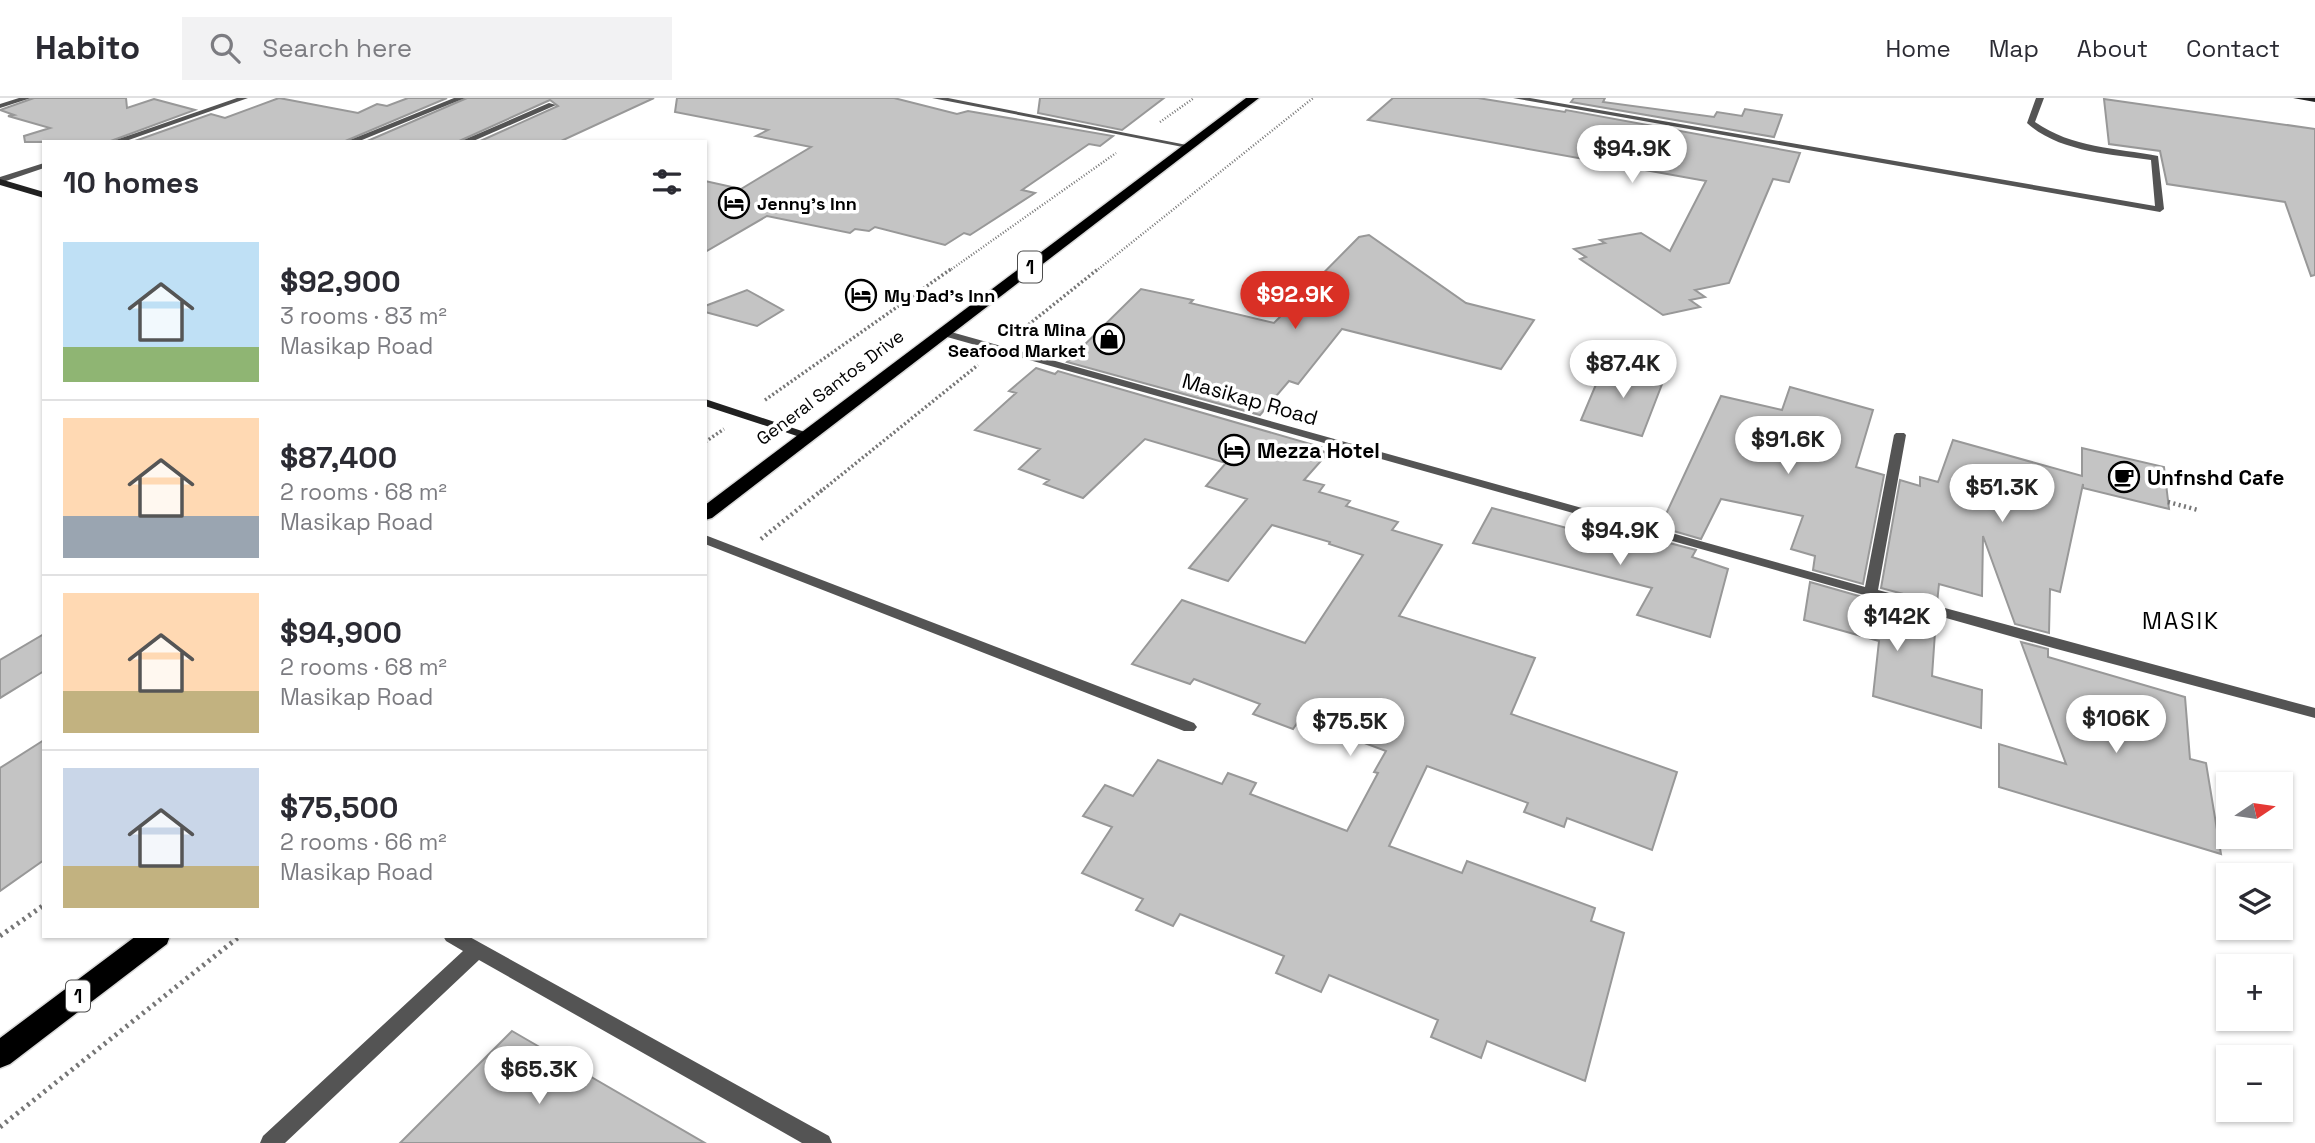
<!DOCTYPE html>
<meta charset="utf-8">
<style>
:root{--surface:#fff;--page:#f2f2f3;--text:#2b2b33;--muted:#7c7c81;--line:#e1e1e2;--accent:#d93025}
body{margin:0;font-family:"Space Grotesk",sans-serif;background:var(--page);color:var(--text);height:100vh;display:flex;flex-direction:column;font-size:26px;white-space:nowrap}
*{box-sizing:border-box;margin:0}
p{font-size:23px;color:var(--muted)}
.icon{flex:none;width:38px;height:38px;fill:none;stroke:currentColor;stroke-width:2;stroke-linecap:round;stroke-linejoin:round}
.map{position:relative;flex:1;overflow:hidden}
.panel{position:absolute;left:42px;top:42px;width:665px;height:798px;display:flex;flex-direction:column;background:var(--surface);border-radius:0px;box-shadow:0 2px 5px #0004}
.panel>*{flex:none}
.needle{width:46px;rotate:77deg}
.fabs{position:absolute;left:2216px;top:674px;display:grid;gap:14px}
.fabs a{display:grid;place-items:center;width:77px;height:77px;border-radius:0px;background:var(--surface);box-shadow:0 2px 5px #0004;font-size:35px}
.price{position:absolute;translate:-50% -60px;padding:0 16px;border-radius:24px;background:#fff;color:#222;font-size:23px;line-height:46px;filter:drop-shadow(0 2px 4px #0008)}
.price::after{content:'';position:absolute;left:50%;top:42px;width:21px;height:16px;margin-left:-10px;background:inherit;clip-path:polygon(0 0,100% 0,50% 100%)}
.price.current{background:var(--accent);color:#fff}
ul{padding:0;list-style:none}
li{display:flex;align-items:center;gap:21px;height:175px;padding:0 21px}
li+li{border-top:2px solid var(--line)}
li span{display:grid;place-items:center;flex:none;width:196px;height:140px;border-radius:0px;color:#555}
li>.icon{margin-inline-start:auto}
span .icon{width:84px;height:84px;fill:#fffc;stroke-width:1}
li b{font-size:30px}
h2{display:flex;justify-content:space-between;align-items:center;height:84px;padding:0 21px;font-size:30px}
header{display:flex;align-items:center;gap:42px;box-sizing:border-box;height:98px;padding:0 35px;background:var(--surface);border-bottom:2px solid var(--line)}
header strong{font-size:33px}
nav{display:flex;gap:38px;margin-inline-start:auto;font-size:24px}
.search{width:490px;height:63px;background:var(--page);display:flex;align-items:center;gap:18px;box-sizing:border-box;padding:0 24px;border-radius:0px;color:var(--muted);font-size:26px}
.map>svg:first-child{display:block}
.building{fill:#c4c4c4;stroke:#989898;stroke-width:2}
.lines{fill:none;stroke-linecap:round;stroke-linejoin:round}
.highway-casing{stroke:#dbdbdb;stroke-width:3}
.path-far3{stroke:#767676;stroke-width:2.5;stroke-dasharray:1 2;stroke-linecap:butt}
.path-far2{stroke:#767676;stroke-width:3.5;stroke-dasharray:2 2.5;stroke-linecap:butt}
.path-far1{stroke:#767676;stroke-width:4.5;stroke-dasharray:2 3.5;stroke-linecap:butt}
.path{stroke:#767676;stroke-width:5;stroke-dasharray:2.5 4.5;stroke-linecap:butt}
.lane{fill:#545454;fill-rule:evenodd}
.street{fill:#545454;fill-rule:evenodd}
.secondary{fill:#212121;fill-rule:evenodd}
.highway{fill:#000;fill-rule:evenodd}
.labels{text-anchor:middle;dominant-baseline:central;stroke-width:7;stroke-linejoin:round;paint-order:stroke}
.far-poi-label{font-size:18px;font-weight:bold;fill:#000;stroke:#fff;text-anchor:start}
.far-street-label{font-size:18px;fill:#000;stroke:#fff}
.shield{fill:#fff;stroke:#4c4c4c;stroke-width:2}
.shield-label{font-size:19px;font-weight:bold;fill:#000}
.street-label{font-size:21px;fill:#000;stroke:#fff}
.poi-label{font-size:21px;font-weight:bold;fill:#000;stroke:#fff;text-anchor:start}
.neighbourhood-label{font-size:23px;letter-spacing:2px;fill:#000;stroke:#fff}
</style>
<header>
<strong>Habito</strong>
<div class="search"><svg class="icon" aria-label="search" viewBox="0 0 24 24"><circle cx="10" cy="10" r="6"/><path d="M15 15l6 6"/></svg>Search here</div>
<nav><a>Home</a><a>Map</a><a>About</a><a>Contact</a></nav>
</header>
<div class="map">
<svg width="2315" height="1045" viewBox="0 0 2315 1045">
<rect width="100%" height="100%" fill="#fff"/>
<g class="building">
<path d="M34,0h92l1,10 27,-9 41,11 -87,32h-83l-1,-6 26,-8 -42,-12 6,-1 -14,-5z"/>
<path d="M279,0l79,15 19,-9 10,2 21,-8h39l-104,44h-211l79,-28 14,4z"/>
<path d="M467,0h187l-95,44h-81l80,-36 -8,-6 -93,42h-92z"/>
<path d="M677,0h217l63,16 11,-3 145,25 -13,10 -11,-2 -67,46 13,3 -65,42 -6,-2 -19,12 -70,-18 -6,4 -14,-2 -5,4 -83,-17 -62,36v-71l36,8 70,-42 -55,-11 12,-6 -93,-18z"/>
<path d="M1040,0h124l-42,32 -84,-17z"/>
<path d="M1393,0h85l87,14 1,-2 234,43 -11,29 -16,-3 -44,104 -34,7 10,7 -15,3 10,7 -37,8 -83,-56 6,-2 -12,-8 31,-6 -5,-3 41,-7 29,18 36,-70 -338,-61z"/>
<path d="M1574,0h31l-2,4 111,15 3,-5 25,4 3,-7 37,6 -8,22 -203,-35z"/>
<path d="M2104,1l211,30v146l-4,1 -26,-74 -118,-18 -7,-33 -51,-7z"/>
<path d="M1369,137l97,68 68,17 -33,49 -159,-40 -44,55 -9,-3 -29,34 -193,-53 74,-73 52,11 -3,3 84,20 85,-86z"/>
<path d="M747,192l36,20 -26,16 -52,-14v-6z"/>
<path d="M1605,265l59,16 -22,57 -61,-16z"/>
<path d="M1036,270l19,6 3,-3 263,76 -2,3 9,3 -24,27 20,5 -5,7 31,9 -4,5 52,16 -6,8 50,15 -43,71 136,42 -24,56 166,58 -25,78 -85,-32 -3,9 -40,-15 4,-9 -101,-37 -38,80 73,27 5,-12 128,47 -4,13 33,12 -39,148 -98,-40 -6,17 -50,-21 7,-17 -109,-45 -8,17 -45,-19 8,-17 -104,-42 -7,12 -37,-16 7,-11 -61,-26 30,-46 -29,-11 22,-31 28,11 25,-36 64,24 6,-11 28,10 -6,11 97,37 31,-58 -4,-1 12,-21 -86,-32 -7,10 -40,-15 7,-10 -66,-25 -4,5 -58,-20 50,-64 123,43 58,-88 -34,-11 1,-2 -58,-17 -44,56 -39,-13 58,-69 -41,-13 20,-23 -81,-24 -62,59 -39,-14 5,-4 -30,-11 21,-20 -65,-19 41,-37 -7,-2z"/>
<path d="M1790,289l83,23 -17,57 28,8 -21,109 -50,-14 2,-14 -24,-7 12,-33 -82,-17 -20,40 -41,-12 61,-131 61,14z"/>
<path d="M1953,342l129,36v-28l82,19 5,42 -86,-21v-4l-23,108 -10,-3 -1,44 -34,-9 -32,-88 -1,60 -43,-12 -2,19 -56,-15 19,-108 20,6v-9l18,5z"/>
<path d="M1492,410l157,42 5,-11 42,11 -4,7 36,12 -18,68 -73,-22 15,-27 -179,-45z"/>
<path d="M1810,484l126,36 -4,58 50,14 -1,38 -108,-32 6,-55 -75,-21z"/>
<path d="M44,536v37l-44,27v-38z"/>
<path d="M2021,544l27,7v8l137,40 5,62 16,4 15,91 -222,-67v-43l67,20z"/>
<path d="M44,642v120l-44,31v-123z"/>
<path d="M512,933l193,112h-305z"/>
</g>
<g class="lines">
<g class="highway-casing">
<g id="highway">
<path d="M1246,0h13l-547,420 -7,2v-15z"/>
<path d="M136,838h34l-3,8 -157,120 -10,4v-30z"/>
</g>
</g>
<g class="path-far3">
<path d="M1160,24l34,-24"/>
<path d="M949,173l167,-118"/>
<path d="M1096,173l217,-173"/>
</g>
<g class="path-far2">
<path d="M1018,235l80,-64"/>
<path d="M765,302l186,-131"/>
<path d="M705,344l19,-13"/>
<path d="M820,394l158,-127"/>
</g>
<g class="path-far1">
<path d="M2168,404l30,8"/>
<path d="M761,441l61,-49"/>
</g>
<g class="path">
<path d="M0,838l44,-31"/>
<path d="M0,1029l240,-191"/>
</g>
<g class="lane">
<path d="M1513,0h17l625,108 -4,-46c-40,-6 -92,-8 -124,-37l9,-25h8l-9,24c37,26 81,26 123,34l6,53 -4,3z"/>
<path d="M705,437l489,188 3,4 -3,4h-10l-479,-187z"/>
<path d="M443,838h25l361,200 3,7h-30l-323,-183 -194,183h-25l3,-7 200,-185 -17,-10z"/>
</g>
<g class="street">
<path d="M19,0h12l-31,10v-4z"/>
<path d="M237,0h11l-125,44h-13z"/>
<path d="M454,0h11l-108,44h-12z"/>
<path d="M932,0h16l244,48 -4,2z"/>
<path d="M549,5l7,2 -85,37h-12z"/>
<path d="M44,65v5l-44,15v-6z"/>
<path d="M944,232l921,257 29,-152 2,-2h8l2,2 -28,155 437,118v10l-262,-70 -1113,-313 -1,-2z"/>
</g>
<g class="secondary">
<path d="M2293,0h22v4z"/>
<path d="M0,81l44,13v6l-44,-13z"/>
<path d="M705,301l106,35 2,2 -6,4 -4,-2 -98,-32z"/>
</g>
<use href="#highway" class="highway"/>
</g>
<defs>
<g id="hotel-ring" transform="scale(1.575)"><circle r="9.5" fill="#fff" stroke="#000" stroke-width="1.5"/><path d="M-6-4.5h1.5V1H6V5H4.5V3h-9V5H-6ZM-4 0a1.8 1.8 0 1 1 3.6 0ZM.5 0V-2.5h3Q6-2.5 6 0Z" fill="#000"/></g>
<g id="shop-ring" transform="scale(1.575)"><circle r="9.5" fill="#fff" stroke="#000" stroke-width="1.5"/><path d="M-5-2.5h2.3a2.7 3.5 0 0 1 5.4 0H5L5.5 6h-11ZM-1.5-2.5h3a1.5 2.3 0 0 0-3 0Z" fill="#000"/></g>
<g id="cafe-ring" transform="scale(1.575)"><circle r="9.5" fill="#fff" stroke="#000" stroke-width="1.5"/><path d="M-5.5-4.5H6V0H3Q3 3.5 0 3.5H-2.5Q-5.5 3.5-5.5 0ZM3-3.2v2h1.7v-2ZM-6 4.5H4V6H-6Z" fill="#000"/></g>
</defs>
<g fill-rule="evenodd">
<use href="#hotel-ring" x="734" y="105"/>
<use href="#hotel-ring" x="861" y="197"/>
<use href="#shop-ring" x="1109" y="241"/>
<use href="#hotel-ring" x="1234" y="352"/>
<use href="#cafe-ring" x="2124" y="379"/>
</g>
<g class="labels">
<g class="far-poi-label">
<text x="757" y="105">Jenny's Inn</text>
<text x="884" y="197">My Dad's Inn</text>
<text x="1086" y="231" text-anchor="end">Citra Mina<tspan x="1086" dy="21">Seafood Market</tspan></text>
</g>
<g class="far-street-label">
<text transform="translate(830 289) rotate(-37)">General Santos Drive</text>
</g>
<g class="shield">
<rect x="1018" y="153.5" width="24" height="31" rx="5"/>
<rect x="66" y="882.5" width="24" height="31" rx="5"/>
</g>
<g class="shield-label">
<text x="1030" y="169">1</text>
<text x="78" y="898">1</text>
</g>
<g class="street-label">
<text transform="translate(1250 301) rotate(16)">Masikap Road</text>
</g>
<g class="poi-label">
<text x="1257" y="352">Mezza Hotel</text>
<text x="2147" y="379">Unfnshd Cafe</text>
</g>
<g class="neighbourhood-label">
<text x="2181" y="523">MASIK</text>
</g>
</g>
</svg>
<div class="fabs">
<a><svg class="needle" viewBox="-14 -14 28 28"><path d="M0-13l5 13h-10z" fill="#e53935"/><path d="M0 13l5-13h-10z" fill="#7c7c81"/></svg></a>
<a><svg class="icon" aria-label="layers" viewBox="0 0 24 24"><path d="M12 4l9 5-9 5-9-5zM3 14l9 5 9-5"/></svg></a>
<a>+</a>
<a>−</a>
</div>
<b class="price" style="left:1632px;top:87px">$94.9K</b>
<b class="price current" style="left:1295px;top:233px">$92.9K</b>
<b class="price" style="left:1623px;top:302px">$87.4K</b>
<b class="price" style="left:1788px;top:378px">$91.6K</b>
<b class="price" style="left:2002px;top:426px">$51.3K</b>
<b class="price" style="left:1620px;top:469px">$94.9K</b>
<b class="price" style="left:1897px;top:555px">$142K</b>
<b class="price" style="left:2116px;top:657px">$106K</b>
<b class="price" style="left:1350px;top:660px">$75.5K</b>
<b class="price" style="left:539px;top:1008px">$65.3K</b>
<section class="panel">
<h2>10 homes<svg class="icon" aria-label="filters" viewBox="0 0 24 24"><path d="M4 7h16M4 17h16"/><circle cx="9" cy="7" r="2"/><circle cx="15" cy="17" r="2"/></svg></h2>
<ul>
<li><span style="background:linear-gradient(#bfe0f5 75%,#8fb573 0)"><svg class="icon" aria-label="home" viewBox="0 0 24 24"><path d="M3 11l9-7 9 7M6 9v11h12V9"/></svg></span><div><b>$92,900</b><p>3 rooms · 83 m²</p><p>Masikap Road</p></div></li>
<li><span style="background:linear-gradient(#ffd9b3 70%,#9aa5b1 0)"><svg class="icon" aria-label="home" viewBox="0 0 24 24"><path d="M3 11l9-7 9 7M6 9v11h12V9"/></svg></span><div><b>$87,400</b><p>2 rooms · 68 m²</p><p>Masikap Road</p></div></li>
<li><span style="background:linear-gradient(#ffd9b3 70%,#c2b280 0)"><svg class="icon" aria-label="home" viewBox="0 0 24 24"><path d="M3 11l9-7 9 7M6 9v11h12V9"/></svg></span><div><b>$94,900</b><p>2 rooms · 68 m²</p><p>Masikap Road</p></div></li>
<li><span style="background:linear-gradient(#c9d6e8 70%,#c2b280 0)"><svg class="icon" aria-label="home" viewBox="0 0 24 24"><path d="M3 11l9-7 9 7M6 9v11h12V9"/></svg></span><div><b>$75,500</b><p>2 rooms · 66 m²</p><p>Masikap Road</p></div></li>
</ul>
</section>
</div>
